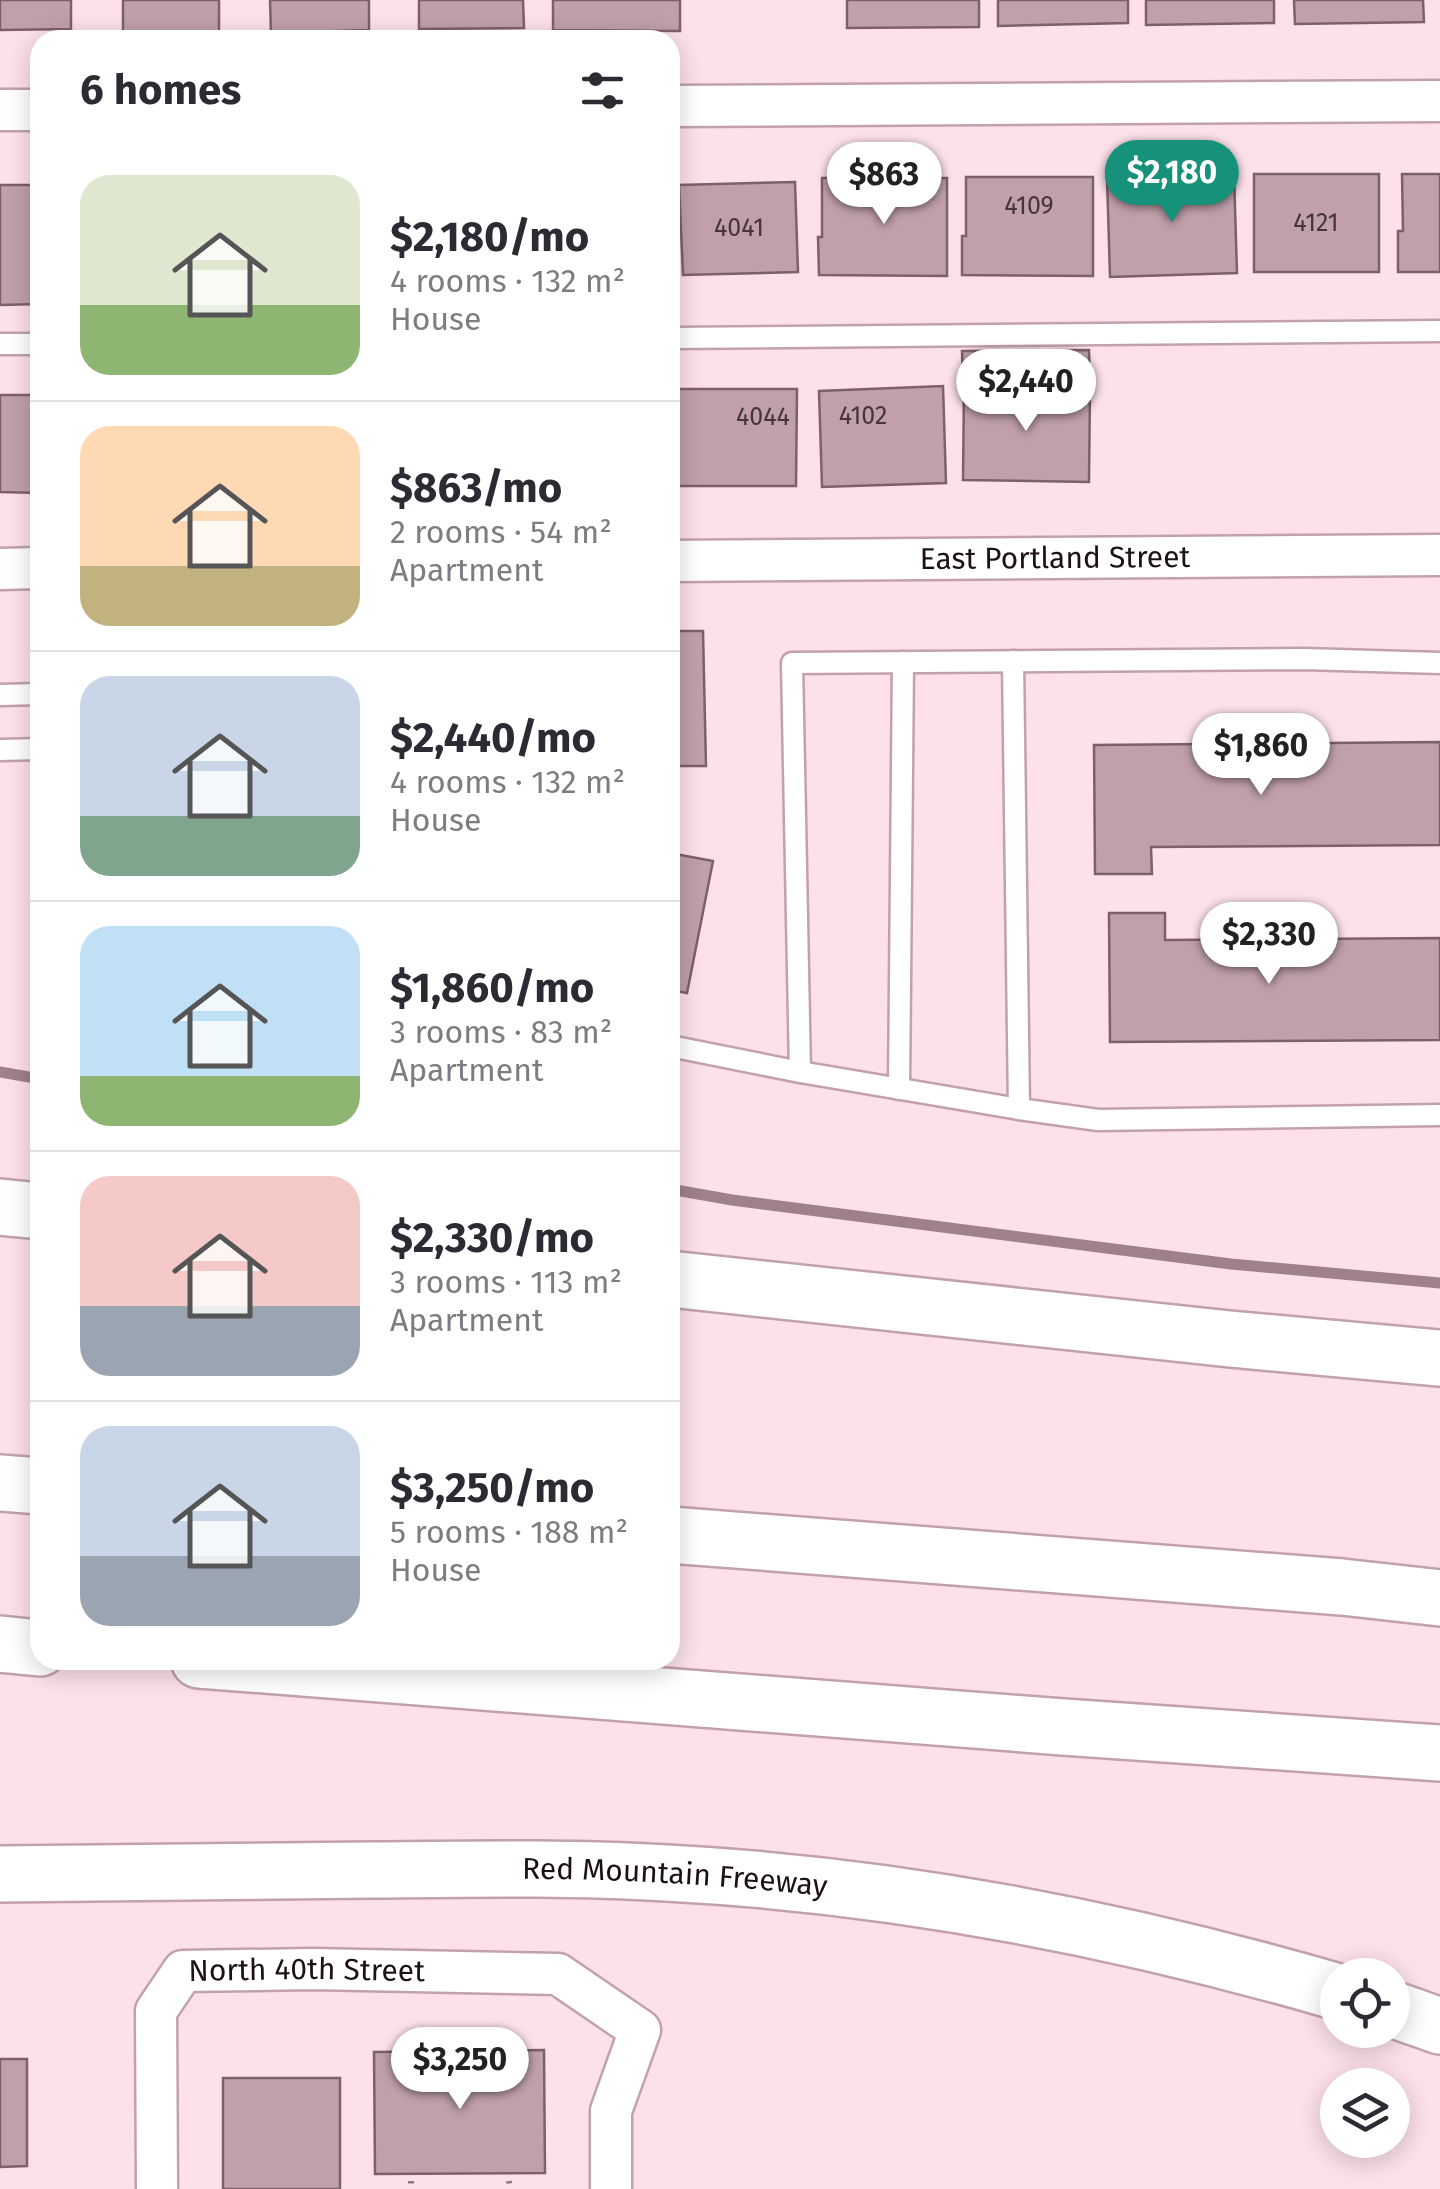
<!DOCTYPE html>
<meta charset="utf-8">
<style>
:root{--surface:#fff;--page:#f2f2f3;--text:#2b2b33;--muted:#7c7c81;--line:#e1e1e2;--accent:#159279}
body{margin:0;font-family:"Fira Sans",sans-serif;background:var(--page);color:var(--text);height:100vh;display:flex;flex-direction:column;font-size:38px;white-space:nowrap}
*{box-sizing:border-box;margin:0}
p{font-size:32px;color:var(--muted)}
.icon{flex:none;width:55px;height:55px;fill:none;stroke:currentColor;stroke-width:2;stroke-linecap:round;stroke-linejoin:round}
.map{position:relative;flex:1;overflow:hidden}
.panel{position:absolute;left:30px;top:30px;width:650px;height:1640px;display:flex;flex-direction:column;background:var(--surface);border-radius:30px;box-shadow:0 5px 25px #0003}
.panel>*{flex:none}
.buttons{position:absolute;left:1320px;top:1958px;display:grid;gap:20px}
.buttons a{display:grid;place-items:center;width:90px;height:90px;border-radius:50%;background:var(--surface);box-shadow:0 5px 25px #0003;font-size:50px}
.price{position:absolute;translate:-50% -85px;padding:0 22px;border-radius:35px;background:#fff;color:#222;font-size:32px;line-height:65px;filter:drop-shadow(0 2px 5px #0008)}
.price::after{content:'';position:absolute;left:50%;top:60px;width:30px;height:22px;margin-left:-15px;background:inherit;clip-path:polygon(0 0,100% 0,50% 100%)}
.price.active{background:var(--accent);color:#fff}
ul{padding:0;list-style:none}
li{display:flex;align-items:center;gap:30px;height:250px;padding:0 50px}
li+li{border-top:2px solid var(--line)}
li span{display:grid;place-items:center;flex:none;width:280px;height:200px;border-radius:30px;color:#555}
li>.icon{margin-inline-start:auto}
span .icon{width:120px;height:120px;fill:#fffc;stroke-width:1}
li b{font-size:42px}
h2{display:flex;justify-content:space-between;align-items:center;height:120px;padding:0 50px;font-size:42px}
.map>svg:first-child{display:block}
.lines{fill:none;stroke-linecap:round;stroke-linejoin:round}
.stream{stroke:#9f818c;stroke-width:11}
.building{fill:#c0a0ab;stroke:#7e606b;stroke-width:2.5}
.service-casing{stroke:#c2a1ad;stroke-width:25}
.minor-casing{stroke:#c2a1ad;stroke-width:45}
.primary-casing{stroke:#c2a1ad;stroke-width:60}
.motorway-casing{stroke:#c2a1ad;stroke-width:60}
.path{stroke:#8f7b82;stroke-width:6;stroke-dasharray:2.5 8;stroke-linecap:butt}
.service{stroke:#fff;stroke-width:20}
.minor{stroke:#fff;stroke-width:40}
.primary{stroke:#fff;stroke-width:55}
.motorway{stroke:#fff;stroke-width:55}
.labels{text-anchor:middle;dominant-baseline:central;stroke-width:8;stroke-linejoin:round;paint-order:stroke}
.number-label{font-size:25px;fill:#46353a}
.street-label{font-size:30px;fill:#1d1115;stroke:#fff}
</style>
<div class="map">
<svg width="1440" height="2189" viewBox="0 0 1440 2189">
<rect width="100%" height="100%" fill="#fce0ea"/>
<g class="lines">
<g class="stream">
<path d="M0,1072l40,7"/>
<path d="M670,1189l62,11 499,64 209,19"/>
</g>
</g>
<g class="building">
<path d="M0,0h71v29l-71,1z"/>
<rect x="123" y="0" width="96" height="35"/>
<path d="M270,0h99v30l-98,3z"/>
<path d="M419,0h104l1,28 -105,1z"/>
<path d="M553,0h127v31l-127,-1z"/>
<path d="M847,0h132v27l-132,1z"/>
<path d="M998,0h130v23l-130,3z"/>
<path d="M1146,0h128v23l-128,2z"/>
<path d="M1294,0h129l1,22 -129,2z"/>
<path d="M1234,174l3,99 -127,4 -3,-100z"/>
<rect x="1254" y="174" width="125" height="98"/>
<path d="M1402,174h38v98h-42v-41h5z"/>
<path d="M966,177h127v99l-131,-1v-39h4z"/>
<path d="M822,178h125v98l-128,-1 -1,-38h4z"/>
<path d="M795,182l3,90 -115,3 -4,-90z"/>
<path d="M0,185h40v119l-40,1z"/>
<path d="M1089,350l1,32 -127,2 -1,-33z"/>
<path d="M964,385l126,2 -1,95 -126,-2z"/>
<path d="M943,386l3,97 -124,4 -3,-96z"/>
<path d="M672,389h125l-1,97h-118v-58h-6z"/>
<path d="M0,395h40v98l-40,-1z"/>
<path d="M670,631h33l3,135h-36z"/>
<path d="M1440,742v103l-289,2 1,27h-57l-1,-129z"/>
<path d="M670,853l43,8 -26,132 -17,-3z"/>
<path d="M1109,913h56v27l275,-2v102l-330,2z"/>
<path d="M544,2050l1,123 -170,1 -1,-122z"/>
<path d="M0,2059h27v107l-27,1z"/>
<rect x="223" y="2078" width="117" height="111"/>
</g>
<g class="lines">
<g class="service-casing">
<g id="service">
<path d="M670,338l770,-7"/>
<path d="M0,344h40"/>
<path d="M1013,661l6,448"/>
<path d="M0,695l40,-1"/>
<path d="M0,750l40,-1"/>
<path d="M670,1046l130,26 219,37 79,11 342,-5"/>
<path d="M800,1072l-8,-409 512,-4 136,4"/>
<path d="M899,1089l4,-427"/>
</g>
</g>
<g class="minor-casing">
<g id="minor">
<path d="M670,106l770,-5"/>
<path d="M0,110h40"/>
<path id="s1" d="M670,561l770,-6"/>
<path d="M0,569l40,-1"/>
<path id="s2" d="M157,2189l-1,-178 27,-40 130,-2 245,5 82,56 -29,81v78"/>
</g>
</g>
<g class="primary-casing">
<g id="primary">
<path d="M0,1207l40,4"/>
<path d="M670,1279l560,60 210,19"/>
<path id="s3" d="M0,1874c124,-2 248,-3 372,-4 98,-1 197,-3 295,3 228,12 452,55 671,119"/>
<path d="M1392,2009l48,17"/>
</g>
</g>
<g class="motorway-casing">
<g id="motorway">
<path d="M0,1483l40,3"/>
<path d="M670,1535l672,52 98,11"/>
<path d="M0,1644l40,4"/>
<path d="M199,1660l864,67 377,26"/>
</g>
</g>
<g class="path">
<path d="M411,2181v8"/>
<path d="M509,2181l1,8"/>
</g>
<use href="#service" class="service"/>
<use href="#minor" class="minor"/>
<use href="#primary" class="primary"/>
<use href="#motorway" class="motorway"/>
</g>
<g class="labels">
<g class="number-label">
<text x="1029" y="206">4109</text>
<text x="1316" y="223">4121</text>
<text x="739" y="228">4041</text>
<text x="863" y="416">4102</text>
<text x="763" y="417">4044</text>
</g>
<g class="street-label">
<text stroke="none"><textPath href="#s1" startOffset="385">East Portland Street</textPath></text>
<text stroke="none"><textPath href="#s3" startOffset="675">Red Mountain Freeway</textPath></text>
<text stroke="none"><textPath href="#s2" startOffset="350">North 40th Street</textPath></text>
</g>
</g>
</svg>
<div class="buttons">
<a><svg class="icon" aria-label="locate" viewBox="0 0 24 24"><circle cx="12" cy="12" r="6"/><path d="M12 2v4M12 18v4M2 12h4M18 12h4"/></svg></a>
<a><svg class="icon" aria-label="layers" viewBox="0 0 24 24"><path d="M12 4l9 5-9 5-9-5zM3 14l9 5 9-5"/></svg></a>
</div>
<b class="price active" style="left:1172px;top:225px">$2,180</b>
<b class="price" style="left:884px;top:227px">$863</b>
<b class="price" style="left:1026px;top:434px">$2,440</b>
<b class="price" style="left:1261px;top:798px">$1,860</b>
<b class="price" style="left:1269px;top:987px">$2,330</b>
<b class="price" style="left:460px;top:2112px">$3,250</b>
<section class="panel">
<h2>6 homes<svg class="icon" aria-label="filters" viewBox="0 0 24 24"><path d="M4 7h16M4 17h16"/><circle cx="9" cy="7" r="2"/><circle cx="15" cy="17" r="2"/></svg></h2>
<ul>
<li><span style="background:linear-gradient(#dfe7d0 65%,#8fb573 0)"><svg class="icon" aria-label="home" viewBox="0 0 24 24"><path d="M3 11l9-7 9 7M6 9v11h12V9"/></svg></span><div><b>$2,180/mo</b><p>4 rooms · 132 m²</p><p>House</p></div></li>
<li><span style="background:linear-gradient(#ffd9b3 70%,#c2b280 0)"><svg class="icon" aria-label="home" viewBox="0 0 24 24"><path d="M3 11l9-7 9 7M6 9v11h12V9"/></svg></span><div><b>$863/mo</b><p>2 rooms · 54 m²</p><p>Apartment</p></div></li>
<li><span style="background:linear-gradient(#c9d6e8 70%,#7fa58c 0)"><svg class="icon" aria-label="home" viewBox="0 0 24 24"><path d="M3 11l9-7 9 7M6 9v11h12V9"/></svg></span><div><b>$2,440/mo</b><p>4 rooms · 132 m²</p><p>House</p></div></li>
<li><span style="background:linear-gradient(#bfe0f5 75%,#8fb573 0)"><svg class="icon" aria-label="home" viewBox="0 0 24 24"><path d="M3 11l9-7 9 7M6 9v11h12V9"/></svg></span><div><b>$1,860/mo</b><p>3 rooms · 83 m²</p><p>Apartment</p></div></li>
<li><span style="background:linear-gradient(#f6c9c9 65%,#9aa5b1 0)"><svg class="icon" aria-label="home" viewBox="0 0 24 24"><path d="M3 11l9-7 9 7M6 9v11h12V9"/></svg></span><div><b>$2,330/mo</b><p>3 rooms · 113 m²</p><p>Apartment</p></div></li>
<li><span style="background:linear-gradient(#c9d6e8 65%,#9aa5b1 0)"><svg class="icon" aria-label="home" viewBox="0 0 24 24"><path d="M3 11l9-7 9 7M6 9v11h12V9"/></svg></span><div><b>$3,250/mo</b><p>5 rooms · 188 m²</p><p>House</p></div></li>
</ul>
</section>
</div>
